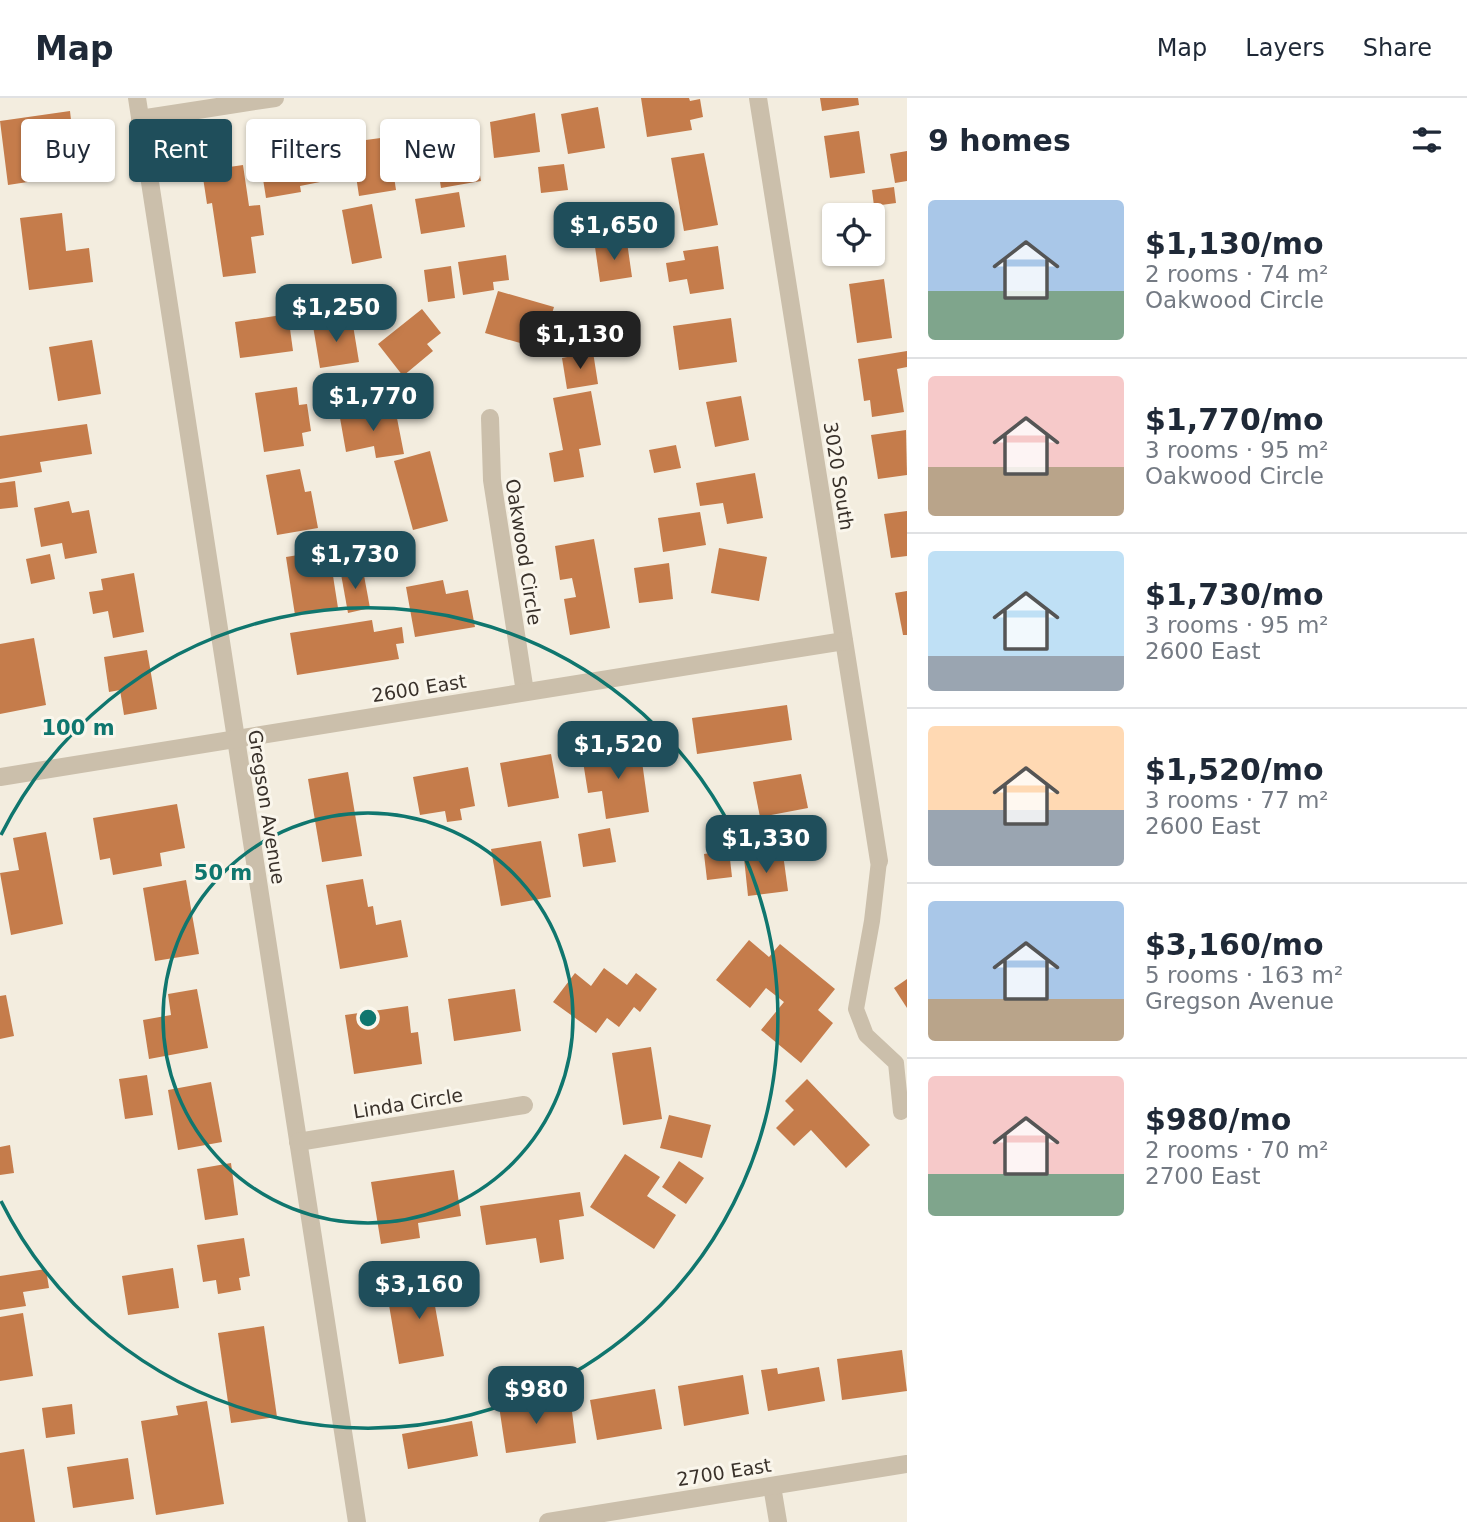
<!DOCTYPE html>
<meta charset="utf-8">
<style>
:root{--surface:#fff;--page:#f6f6f7;--text:#1f2937;--muted:#747a83;--line:#e0e1e3;--accent:#1f4e5b}
body{margin:0;font-family:"DejaVu Sans",sans-serif;background:var(--page);color:var(--text);height:100vh;display:flex;flex-direction:column;font-size:26px;white-space:nowrap}
*{box-sizing:border-box;margin:0}
p{font-size:23px;color:var(--muted)}
.icon{flex:none;width:38px;height:38px;fill:none;stroke:currentColor;stroke-width:2;stroke-linecap:round;stroke-linejoin:round}
.map{position:relative;flex:1;overflow:hidden}
.side{display:flex;flex-direction:column;background:var(--surface);width:560px}
.side>*{flex:none}
.hud{position:absolute;left:21px;top:21px;width:665px;height:63px;display:flex;gap:14px}
.buttons{position:absolute;left:822px;top:105px;display:grid;gap:14px}
.buttons a{display:grid;place-items:center;width:63px;height:63px;border-radius:7px;background:var(--surface);box-shadow:0 2px 5px #0004;font-size:35px}
.price{position:absolute;translate:-50% -60px;padding:0 16px;border-radius:14px;background:var(--accent);color:#fff;font-size:23px;line-height:46px;filter:drop-shadow(0 2px 4px #0008)}
.price::after{content:'';position:absolute;left:50%;top:42px;width:21px;height:16px;margin-left:-10px;background:inherit;clip-path:polygon(0 0,100% 0,50% 100%)}
.price.current{background:#222;color:#fff}
ul{padding:0;list-style:none}
li{display:flex;align-items:center;gap:21px;height:175px;padding:0 21px}
li+li{border-top:2px solid var(--line)}
li span{display:grid;place-items:center;flex:none;width:196px;height:140px;border-radius:7px;color:#555}
li>.icon{margin-inline-start:auto}
span .icon{width:84px;height:84px;fill:#fffc;stroke-width:1}
li b{font-size:30px}
h2{display:flex;justify-content:space-between;align-items:center;height:84px;padding:0 21px;font-size:30px}
.pill{padding:0 24px;border-radius:7px;background:var(--surface);box-shadow:0 2px 5px #0004;font-size:24px;line-height:63px}
.pill.current{background:var(--accent);color:#fff}
header{display:flex;align-items:center;gap:42px;box-sizing:border-box;height:98px;padding:0 35px;background:var(--surface);border-bottom:2px solid var(--line)}
header strong{font-size:33px}
nav{display:flex;gap:38px;margin-inline-start:auto;font-size:24px}
main{display:flex;flex:1;min-height:0}
.map>svg:first-child{display:block}
.building{fill:#c57c4b}
.lines{fill:none;stroke-linecap:round;stroke-linejoin:round}
.service{stroke:#cbbfab;stroke-width:16}
.minor{stroke:#cbbfab;stroke-width:18}
.tertiary{stroke:#cbbfab;stroke-width:18}
.ring{fill:none;stroke:#0f766e;stroke-width:3.5}
.labels{text-anchor:middle;dominant-baseline:central;stroke-width:6;stroke-linejoin:round;paint-order:stroke}
.street-label{font-size:19px;fill:#39312a;stroke:#faf6ec}
.centre{fill:#0f766e;stroke:#faf6ec;stroke-width:3.5}
.ring-label{font-size:21px;text-anchor:middle;font-weight:bold;fill:#0f766e;stroke:#faf6ec;stroke-width:6;stroke-linejoin:round;paint-order:stroke}
</style>
<header>
<strong>Map</strong>
<nav><a>Map</a><a>Layers</a><a>Share</a></nav>
</header>
<main>
<div class="map">
<svg width="907" height="1424" viewBox="0 0 907 1424">
<rect width="100%" height="100%" fill="#f3eddf"/>
<g class="building">
<path d="M641,0h48l1,3 10,-2 3,18 -13,3 2,10 -45,7z"/>
<path d="M820,0h38l1,7 -37,6z"/>
<path d="M598,9l7,41 -37,6 -7,-40z"/>
<path d="M70,13l4,36 -10,2 3,27 -59,9 -8,-64z"/>
<path d="M535,15l5,39 -46,6 -4,-36z"/>
<path d="M471,26l10,57 -40,7 -3,-19 -10,2 -6,-39z"/>
<path d="M859,33l6,42 -35,5 -6,-42z"/>
<path d="M388,39l8,53 -37,6 -8,-54z"/>
<path d="M314,52l6,32 -20,4 1,6 -35,6 -6,-38z"/>
<path d="M907,53v30l-12,2 -5,-29z"/>
<path d="M704,55l14,72 -34,6 -13,-73z"/>
<path d="M564,66l4,26 -27,3 -3,-26z"/>
<path d="M243,67l6,41 11,-1 4,30 -13,2 5,36 -33,4 -11,-74 -5,1 -5,-33z"/>
<path d="M894,89l2,16 -22,3 -2,-16z"/>
<path d="M459,94l6,35 -44,7 -6,-35z"/>
<path d="M372,106l10,54 -30,6 -10,-54z"/>
<path d="M62,115l4,38 23,-3 4,34 -64,8 -9,-72z"/>
<path d="M873,131l5,26 -36,5v-6h31z"/>
<path d="M627,144l5,35 -32,5 -5,-35z"/>
<path d="M718,148l6,43 -34,5 -3,-15 -18,3 -3,-19 19,-3 -2,-9z"/>
<path d="M506,157l3,25 -16,2 1,8 -31,5 -5,-33z"/>
<path d="M451,168l4,32 -27,4 -4,-32z"/>
<path d="M884,181l8,59 -35,5 -8,-59z"/>
<path d="M498,193l56,16 -13,42 -56,-16z"/>
<path d="M422,211l19,24 -14,11 6,7 -30,25 -25,-32z"/>
<path d="M288,216l5,37 -53,7 -5,-36z"/>
<path d="M731,220l6,44 -58,8 -6,-44z"/>
<path d="M352,221l7,43 -39,6 -7,-42z"/>
<path d="M628,221l5,32 -31,4 -4,-32z"/>
<path d="M92,242l9,54 -43,7 -9,-54z"/>
<path d="M907,253v16l-10,2 7,43 -32,5 -2,-17 -6,1 -6,-42z"/>
<path d="M593,254l5,32 -31,5 -5,-31z"/>
<path d="M297,289l2,18 8,-1 4,27 -9,2 2,13 -40,6 -9,-59z"/>
<path d="M591,293l10,54 -22,4 5,28 -30,5 -5,-29 14,-3 -10,-52z"/>
<path d="M741,298l8,44 -34,7 -9,-45z"/>
<path d="M395,310l9,46 -28,4 -2,-12 -28,6 -6,-34z"/>
<path d="M87,326l5,30 -52,8 2,10 -42,7v-43z"/>
<path d="M906,332l1,45 -29,4 -7,-44z"/>
<path d="M676,347l5,23 -27,5 -5,-23z"/>
<path d="M430,353l18,70 -35,9 -19,-69z"/>
<path d="M300,371l5,23 6,-1 7,37 -41,7 -11,-60z"/>
<path d="M755,375l8,45 -36,6 -4,-21 -23,3 -4,-23z"/>
<path d="M15,383l3,26 -18,2v-26z"/>
<path d="M69,403l3,12 17,-3 8,43 -32,6 -3,-16 -21,4 -7,-39z"/>
<path d="M907,413v45l-16,2 -7,-44z"/>
<path d="M700,414l6,33 -43,7 -5,-34z"/>
<path d="M594,441l16,89 -40,7 -6,-36 12,-2 -4,-19 -12,2 -5,-34z"/>
<path d="M719,450l48,9 -8,44 -48,-8z"/>
<path d="M329,452l9,58 -43,7 -9,-58z"/>
<path d="M50,456l5,25 -24,5 -5,-25z"/>
<path d="M669,465l4,36 -34,4 -5,-35z"/>
<path d="M363,472l7,38 -22,5 -7,-39z"/>
<path d="M134,475l10,59 -31,6 -5,-27 -15,3 -4,-22 14,-2 -2,-11z"/>
<path d="M443,482l3,14 22,-4 7,37 -60,10 -9,-50z"/>
<path d="M907,493v44h-4l-8,-42z"/>
<path d="M372,522l2,12 28,-5 2,16 -8,1 3,15 -102,16 -7,-42z"/>
<path d="M34,540l12,67 -46,9v-70z"/>
<path d="M147,552l10,59 -33,6 -4,-25 -11,2 -5,-35z"/>
<path d="M787,607l5,35 -95,14 -5,-36z"/>
<path d="M640,649l9,65 -43,7 -4,-28 -14,2 -6,-38z"/>
<path d="M551,656l8,44 -51,9 -8,-44z"/>
<path d="M468,669l7,39 -15,3 2,11 -15,2 -2,-11 -25,4 -7,-38z"/>
<path d="M348,674l14,84 -40,6 -14,-83z"/>
<path d="M801,676l7,34 -48,9 -7,-35z"/>
<path d="M177,706l8,44 -25,5 2,13 -49,9 -3,-17 -10,2 -7,-42z"/>
<path d="M610,730l6,34 -33,5 -5,-33z"/>
<path d="M46,734l17,92 -52,11 -11,-62 19,-3 -6,-32z"/>
<path d="M541,743l10,56 -50,9 -10,-57z"/>
<path d="M729,752l3,27 -25,3 -3,-26z"/>
<path d="M783,756l5,37 -40,5 -4,-38z"/>
<path d="M363,781l5,28 5,-1 3,19 25,-5 7,37 -68,12 -14,-84z"/>
<path d="M186,782l13,74 -44,7 -12,-73z"/>
<path d="M749,842l20,17 11,-13 55,45 -17,21 15,13 -32,40 -40,-33 23,-28 -18,-14 -16,20 -34,-28z"/>
<path d="M604,870l23,17 9,-12 21,16 -17,23 -6,-5 -15,20 -12,-9 -11,15 -43,-31 22,-29 16,13z"/>
<path d="M907,881v29l-13,-20z"/>
<path d="M197,891l11,59 -59,11 -6,-39 28,-5 -3,-21z"/>
<path d="M515,891l6,42 -67,10 -6,-42z"/>
<path d="M6,897l8,41 -14,3v-43z"/>
<path d="M408,908l3,27 7,-1 4,32 -68,10 -9,-59z"/>
<path d="M651,949l11,72 -39,6 -11,-72z"/>
<path d="M147,977l6,40 -28,4 -6,-40z"/>
<path d="M807,981l63,66 -24,23 -35,-38 -17,16 -18,-18 18,-18 -9,-9z"/>
<path d="M211,984l11,60 -44,8 -10,-60z"/>
<path d="M669,1017l42,10 -9,33 -42,-10z"/>
<path d="M10,1047l4,28 -14,2v-28z"/>
<path d="M625,1056l35,23 -13,19 29,19 -22,34 -64,-42z"/>
<path d="M679,1063l25,17 -18,26 -24,-17z"/>
<path d="M231,1065l7,52 -33,5 -8,-51z"/>
<path d="M454,1072l7,46 -43,7 2,15 -39,6 -10,-62z"/>
<path d="M580,1094l4,24 -25,4 5,39 -24,4 -4,-25 -50,7 -6,-39z"/>
<path d="M244,1140l6,38 -11,2 2,12 -23,4 -2,-14 -13,2 -6,-37z"/>
<path d="M173,1170l6,40 -51,7 -6,-39z"/>
<path d="M46,1171l3,19 -26,4 3,14 -26,4v-34z"/>
<path d="M449,1178l2,16 -18,3 11,61 -45,8 -10,-59 19,-3 -3,-19z"/>
<path d="M23,1215l10,63 -33,5v-64z"/>
<path d="M264,1228l13,91 -46,6 -13,-90z"/>
<path d="M902,1252l5,41 -65,9 -5,-41z"/>
<path d="M819,1269l6,34 -57,10 -7,-41 16,-2 1,6z"/>
<path d="M743,1277l6,39 -65,12 -6,-40z"/>
<path d="M655,1291l7,40 -65,11 -7,-40z"/>
<path d="M539,1302l2,9 30,-5 5,39 -70,10 -7,-47z"/>
<path d="M207,1303l17,103 -68,11 -15,-94 37,-6 -2,-9z"/>
<path d="M72,1306l3,30 -29,4 -4,-30z"/>
<path d="M472,1323l6,35 -70,13 -6,-35z"/>
<path d="M24,1351l11,73h-35v-69z"/>
<path d="M128,1360l6,41 -61,9 -6,-41z"/>
</g>
<g class="lines">
<path class="service" d="M879,763l-7,60 -16,88 10,26 30,28 5,49"/>
<g class="minor">
<path d="M137,0l220,1424"/>
<path d="M758,0l121,763"/>
<path d="M140,21l135,-21"/>
<path d="M490,320l2,62 33,212"/>
<path d="M0,679l844,-136"/>
<path d="M298,1044l226,-37"/>
<path d="M772,1388l6,36"/>
</g>
<path class="tertiary" d="M548,1424l359,-58"/>
</g>
<g class="ring">
<circle cx="368" cy="920" r="205"/>
<path d="M1 737A410 410 0 1 1 1 1103"/>
</g>
<g class="labels">
<g class="street-label">
<text transform="translate(839 378) rotate(81)">3020 South</text>
<text transform="translate(524 454) rotate(81)">Oakwood Circle</text>
<text transform="translate(419 590) rotate(-9)">2600 East</text>
<text transform="translate(267 709) rotate(81)">Gregson Avenue</text>
<text transform="translate(408 1005) rotate(-9)">Linda Circle</text>
<text transform="translate(724 1374) rotate(-9)">2700 East</text>
</g>
</g>
<circle cx="368" cy="920" r="10" class="centre"/>
<g class="ring-label">
<text x="78" y="637">100 m</text>
<text x="223" y="782">50 m</text>
</g>
</svg>
<div class="buttons">
<a><svg class="icon" aria-label="locate" viewBox="0 0 24 24"><circle cx="12" cy="12" r="6"/><path d="M12 2v4M12 18v4M2 12h4M18 12h4"/></svg></a>
</div>
<b class="price" style="left:614px;top:164px">$1,650</b>
<b class="price" style="left:336px;top:246px">$1,250</b>
<b class="price current" style="left:580px;top:273px">$1,130</b>
<b class="price" style="left:373px;top:335px">$1,770</b>
<b class="price" style="left:355px;top:493px">$1,730</b>
<b class="price" style="left:618px;top:683px">$1,520</b>
<b class="price" style="left:766px;top:777px">$1,330</b>
<b class="price" style="left:419px;top:1223px">$3,160</b>
<b class="price" style="left:536px;top:1328px">$980</b>
<div class="hud">
<a class="pill">Buy</a>
<a class="pill current">Rent</a>
<a class="pill">Filters</a>
<a class="pill">New</a>
</div>
</div>
<section class="side">
<h2>9 homes<svg class="icon" aria-label="filters" viewBox="0 0 24 24"><path d="M4 7h16M4 17h16"/><circle cx="9" cy="7" r="2"/><circle cx="15" cy="17" r="2"/></svg></h2>
<ul>
<li><span style="background:linear-gradient(#a9c7e8 65%,#7fa58c 0)"><svg class="icon" aria-label="home" viewBox="0 0 24 24"><path d="M3 11l9-7 9 7M6 9v11h12V9"/></svg></span><div><b>$1,130/mo</b><p>2 rooms · 74 m²</p><p>Oakwood Circle</p></div></li>
<li><span style="background:linear-gradient(#f6c9c9 65%,#b9a48a 0)"><svg class="icon" aria-label="home" viewBox="0 0 24 24"><path d="M3 11l9-7 9 7M6 9v11h12V9"/></svg></span><div><b>$1,770/mo</b><p>3 rooms · 95 m²</p><p>Oakwood Circle</p></div></li>
<li><span style="background:linear-gradient(#bfe0f5 75%,#9aa5b1 0)"><svg class="icon" aria-label="home" viewBox="0 0 24 24"><path d="M3 11l9-7 9 7M6 9v11h12V9"/></svg></span><div><b>$1,730/mo</b><p>3 rooms · 95 m²</p><p>2600 East</p></div></li>
<li><span style="background:linear-gradient(#ffd9b3 60%,#9aa5b1 0)"><svg class="icon" aria-label="home" viewBox="0 0 24 24"><path d="M3 11l9-7 9 7M6 9v11h12V9"/></svg></span><div><b>$1,520/mo</b><p>3 rooms · 77 m²</p><p>2600 East</p></div></li>
<li><span style="background:linear-gradient(#a9c7e8 70%,#b9a48a 0)"><svg class="icon" aria-label="home" viewBox="0 0 24 24"><path d="M3 11l9-7 9 7M6 9v11h12V9"/></svg></span><div><b>$3,160/mo</b><p>5 rooms · 163 m²</p><p>Gregson Avenue</p></div></li>
<li><span style="background:linear-gradient(#f6c9c9 70%,#7fa58c 0)"><svg class="icon" aria-label="home" viewBox="0 0 24 24"><path d="M3 11l9-7 9 7M6 9v11h12V9"/></svg></span><div><b>$980/mo</b><p>2 rooms · 70 m²</p><p>2700 East</p></div></li>
</ul>
</section>
</main>
